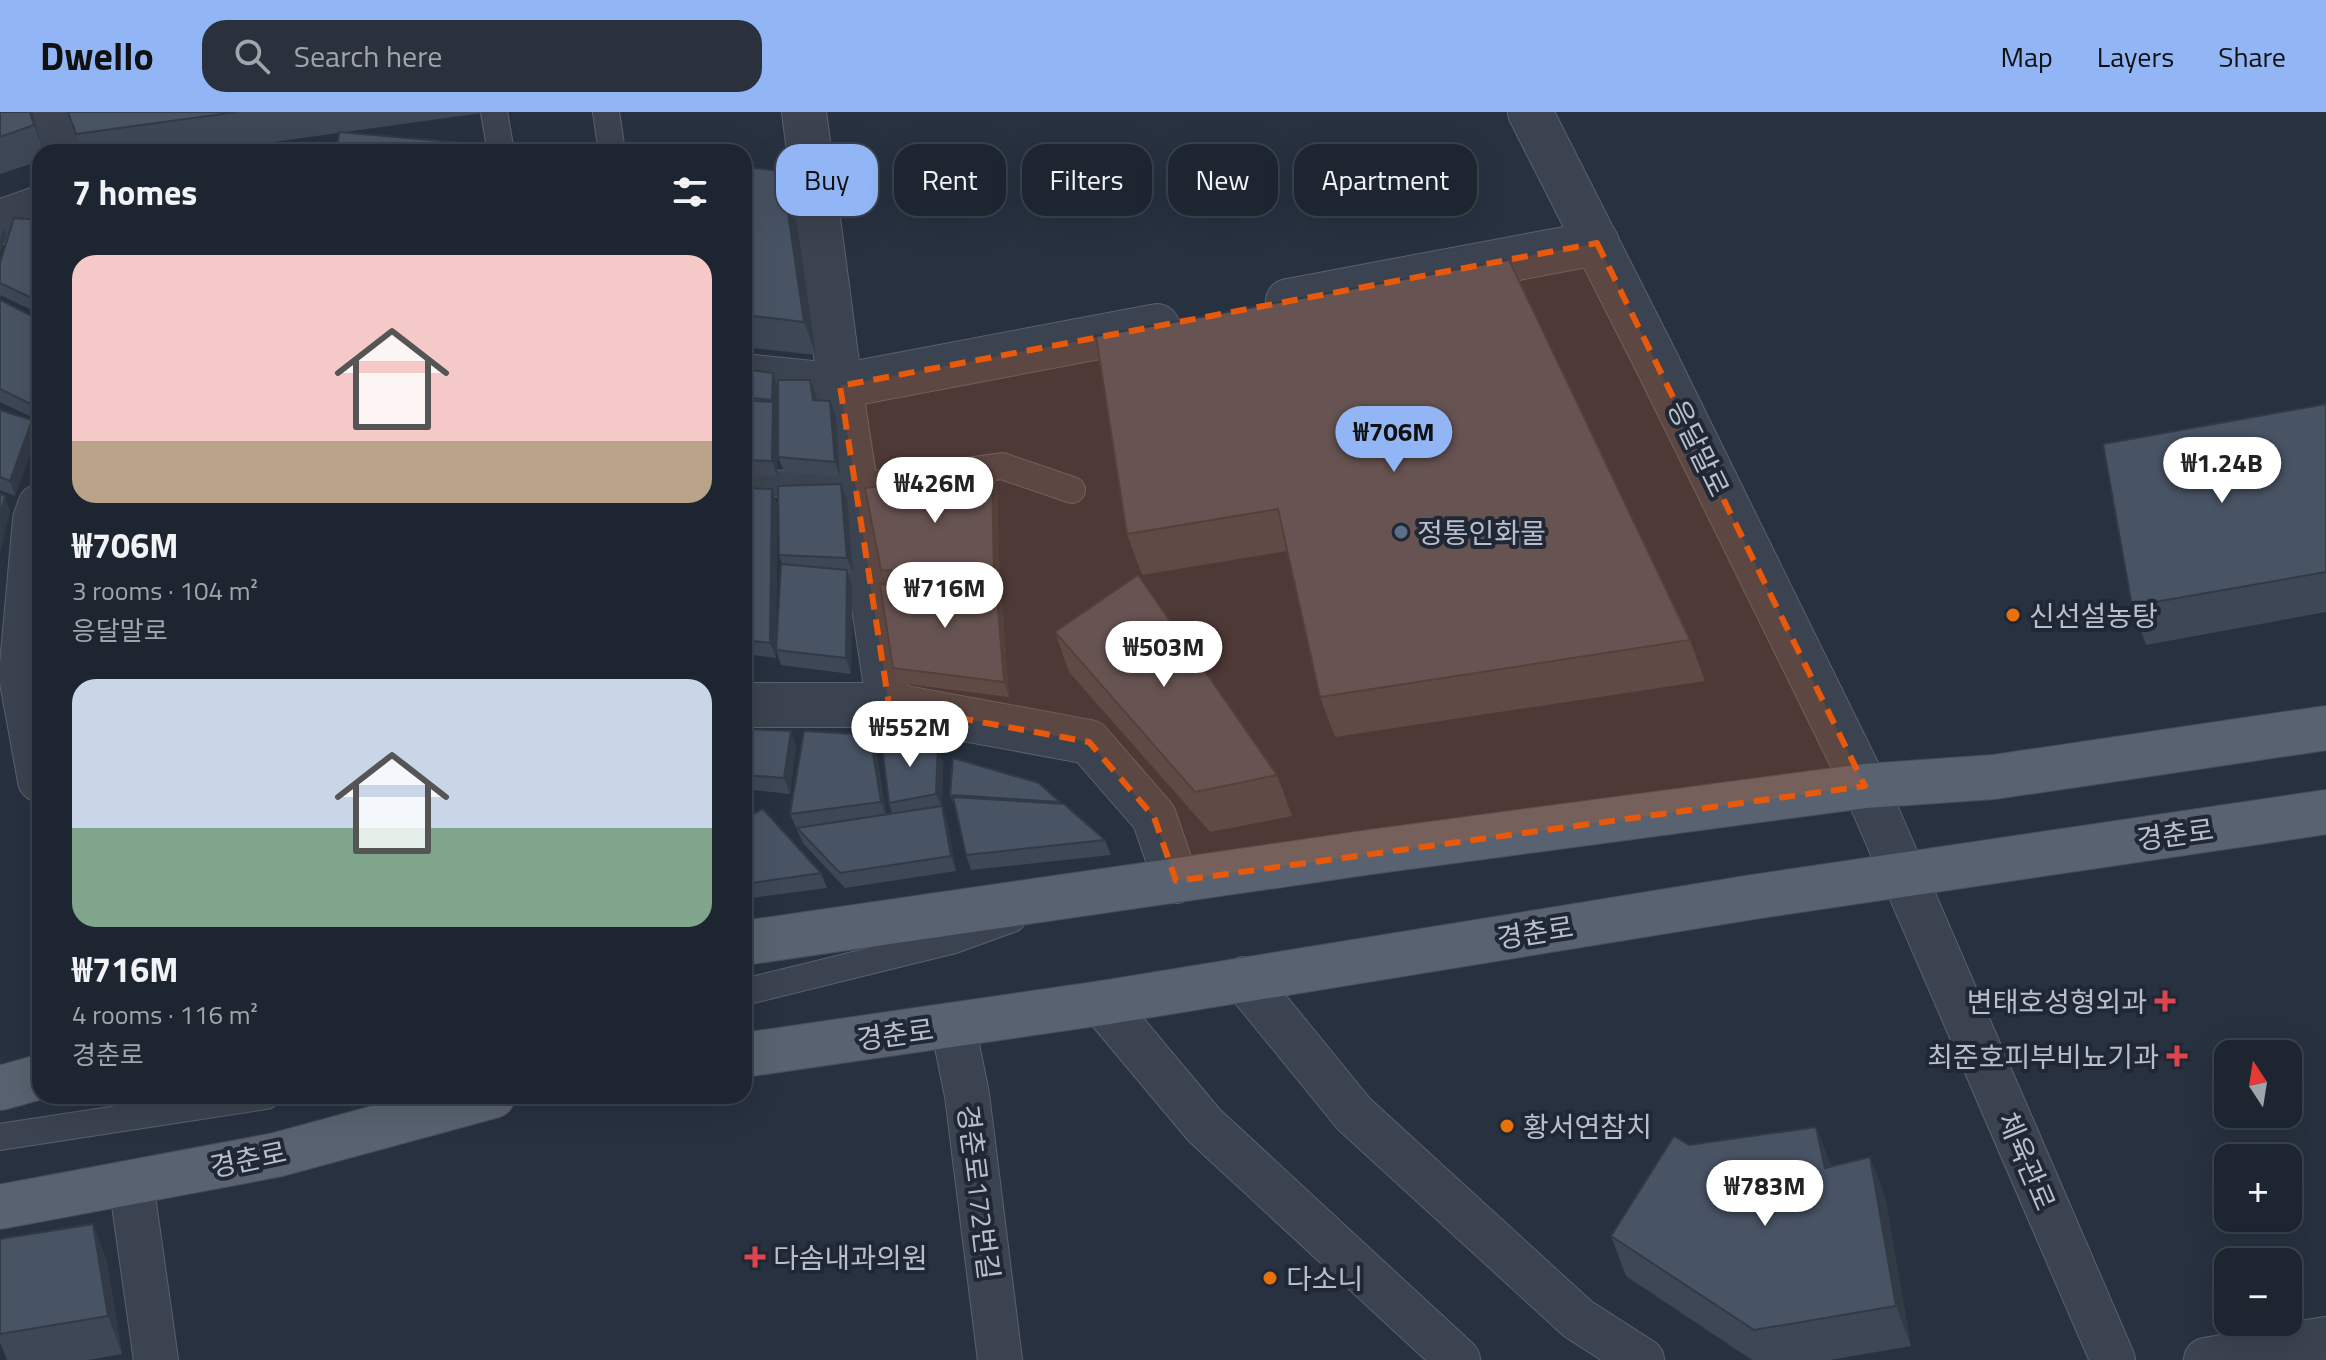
<!DOCTYPE html>
<meta charset="utf-8">
<style>
:root{--surface:#1d2530;--page:#2a313c;--text:#f1f3f6;--muted:#a0a5ab;--line:#3b424c;--accent:#92b5f5}
body{margin:0;font-family:"Titillium Web","Noto Sans KR",sans-serif;background:var(--page);color:var(--text);height:100vh;display:flex;flex-direction:column;font-size:30px;white-space:nowrap}
*{box-sizing:border-box;margin:0}
p{font-size:26px;color:var(--muted)}
.icon{flex:none;width:44px;height:44px;fill:none;stroke:currentColor;stroke-width:2;stroke-linecap:round;stroke-linejoin:round}
.map{position:relative;flex:1;overflow:hidden}
.sheet{position:absolute;left:32px;top:32px;width:720px;height:960px;display:flex;flex-direction:column;background:var(--surface);border-radius:24px;box-shadow:0 8px 32px #0002,0 0 0 2px var(--line)}
.sheet>*{flex:none}
.banner{position:absolute;left:776px;top:32px;width:760px;height:72px;display:flex;gap:16px}
.needle{width:52px;rotate:348deg}
.fabs{position:absolute;left:2214px;top:928px;display:grid;gap:16px}
.fabs a{display:grid;place-items:center;width:88px;height:88px;border-radius:16px;background:var(--surface);box-shadow:0 8px 32px #0002,0 0 0 2px var(--line);font-size:40px}
.price{position:absolute;translate:-50% -68px;padding:0 18px;border-radius:28px;background:#fff;color:#222;font-size:26px;line-height:52px;filter:drop-shadow(0 2px 4px #0008)}
.price::after{content:'';position:absolute;left:50%;top:48px;width:24px;height:18px;margin-left:-12px;background:inherit;clip-path:polygon(0 0,100% 0,50% 100%)}
.price.selected{background:var(--accent);color:#111}
ul{padding:0;list-style:none}
li{display:grid;align-content:center;gap:16px;height:424px;padding:0 40px}
li span{display:grid;place-items:center;height:248px;border-radius:24px;color:#555}
li>.icon{margin-inline-start:auto}
span .icon{width:144px;height:144px;fill:#fffc;stroke-width:1}
li b{font-size:34px}
h2{display:flex;justify-content:space-between;align-items:center;height:96px;padding:0 40px;font-size:34px}
.tag{padding:0 28px;border-radius:24px;background:var(--surface);box-shadow:0 8px 32px #0002,0 0 0 2px var(--line);font-size:28px;line-height:72px}
.tag.selected{background:var(--accent);color:#111}
header{display:flex;align-items:center;gap:48px;box-sizing:border-box;height:112px;padding:0 40px;background:var(--accent);color:#111}
header strong{font-size:38px}
nav{display:flex;gap:44px;margin-inline-start:auto;font-size:28px}
.search{width:560px;height:72px;background:var(--page);display:flex;align-items:center;gap:20px;box-sizing:border-box;padding:0 28px;border-radius:24px;color:var(--muted);font-size:30px}
.map>svg:first-child{display:block}
.lines{fill:none;stroke-linecap:round;stroke-linejoin:round}
.service-casing{stroke:#59616d;stroke-width:28}
.minor-casing{stroke:#59616d;stroke-width:46}
.tertiary-casing{stroke:#59616d;stroke-width:46}
.primary-casing{stroke:#454c59;stroke-width:46}
.service{stroke:#3b4350;stroke-width:26}
.minor{stroke:#3b4350;stroke-width:44}
.tertiary{stroke:#3b4350;stroke-width:44}
.primary{stroke:#596270;stroke-width:44}
.wall{fill:#3e4756}
.shaded-wall{fill:#323a46}
.building{fill:#485364;stroke:#323a46;stroke-width:2}
.marked{fill:#e8590c;fill-opacity:0.2;stroke:#e8590c;stroke-width:6;stroke-dasharray:16 10;stroke-linejoin:round}
.service-dot{fill:#5c6f8a;stroke:#202835;stroke-width:3}
.food-dot{fill:#e8710a;stroke:#202835;stroke-width:3}
.health-dot{fill:#e0444e;stroke:#202835;stroke-width:3}
.labels{text-anchor:middle;dominant-baseline:central;stroke-width:8;stroke-linejoin:round;paint-order:stroke}
.street-label{font-size:28px;fill:#b8beca;stroke:#202835}
.poi-label{font-size:28px;fill:#b8beca;stroke:#202835;text-anchor:start}
</style>
<header>
<strong>Dwello</strong>
<div class="search"><svg class="icon" aria-label="search" viewBox="0 0 24 24"><circle cx="10" cy="10" r="6"/><path d="M15 15l6 6"/></svg>Search here</div>
<nav><a>Map</a><a>Layers</a><a>Share</a></nav>
</header>
<div class="map">
<svg width="2326" height="1248" viewBox="0 0 2326 1248">
<rect width="100%" height="100%" fill="#273140"/>
<g class="lines">
<g class="service-casing">
<g id="service">
<path d="M494,0l7,40"/>
<path d="M606,0l6,40"/>
<path d="M744,370l110,5 148,-21 70,24"/>
<path d="M744,880l207,-51 61,-22"/>
<path d="M0,1025l266,-41"/>
</g>
</g>
<g class="minor-casing">
<g id="minor">
<path d="M47,0l12,40"/>
<path d="M0,110l40,-14"/>
<path d="M1288,189l309,-58"/>
<path d="M744,264l96,10 -36,-274"/>
<path d="M40,394l-5,14 -14,156 19,104"/>
<path d="M744,593h145l200,37 65,75 22,64"/>
<path d="M889,593l-49,-319 317,-60"/>
<path d="M1244,867l110,135 224,205 64,41"/>
<path d="M1102,891l102,122 254,235"/>
<path d="M953,914l14,69 33,265"/>
<path d="M131,1071l25,177"/>
<path d="M2206,1248l120,-21"/>
</g>
</g>
<g class="tertiary-casing">
<path id="tertiary" d="M1530,0l126,249 209,425 248,574"/>
</g>
<g class="primary-casing">
<g id="primary">
<path d="M744,831l627,-91 494,-66 129,-9 332,-49"/>
<path d="M744,943l358,-52 651,-106 573,-85"/>
<path d="M0,976l40,-11"/>
<path d="M0,1095l276,-52 217,-59"/>
</g>
</g>
<use href="#service" class="service"/>
<use href="#minor" class="minor"/>
<use href="#tertiary" class="tertiary"/>
<use href="#primary" class="primary"/>
</g>
<g class="wall">
<path d="M0,0h32l12,40h-4v9l-40,13z"/>
<path d="M68,0h414v1l-280,39h-120z"/>
<path d="M744,55l38,4 12,33 22,151 -72,-8z"/>
<path d="M40,108v94l-40,-19v-32z"/>
<path d="M0,188l40,20v101l-40,-19z"/>
<path d="M1096,224l594,304 15,41 -370,56 -15,-40 -33,-146 -145,24 -15,-41z"/>
<path d="M744,261h29l5,13 32,-6 7,20 19,16 4,61 -56,-5 -6,-15v-29l-1,48 -33,-1z"/>
<path d="M2326,292v208l-180,33 -14,-39z"/>
<path d="M0,298l37,25 -22,61 -15,-6z"/>
<path d="M992,359l5,15 3,105h-2l4,10 7,96 -110,-14 -6,-15 -7,-84 -5,-14z"/>
<path d="M744,376l28,1 5,16 -1,153 -32,-4z"/>
<path d="M847,387l6,74h-5l4,12 -1,89 -70,-9 -5,-15 6,-86 -3,-9z"/>
<path d="M1055,520l222,143 15,41 -82,16 -141,-160z"/>
<path d="M744,617l47,2 5,15 -6,48 -46,-5z"/>
<path d="M870,623l6,15 10,64 6,-1 -3,-10 54,-42 -1,46 5,14 9,50 -111,17 -42,-45 -13,-29z"/>
<path d="M950,683l110,7 1,2 44,36 6,15 -140,15 -5,-15 -11,-52h-2z"/>
<path d="M744,706l77,55 6,15 -83,11z"/>
<path d="M1816,1015l15,39 39,-9 15,40 26,149 -81,14h-78l-126,-84 -15,-40 78,-91z"/>
<path d="M93,1112l14,38 15,92 -34,6h-81l-7,-18v-103z"/>
</g>
<g class="shaded-wall">
<path d="M30,0h2l12,40 -10,-27z"/>
<path d="M782,59l12,33 22,151 -12,-33z"/>
<path d="M4,117l2,7 -6,18v-15z"/>
<path d="M773,261l5,15 -1,88 -5,-15z"/>
<path d="M810,268l6,15 3,20 -6,-15z"/>
<path d="M40,284v19l-3,-8z"/>
<path d="M830,289l6,15 4,61 -5,-15z"/>
<path d="M32,308l5,15 -22,61 -5,-15z"/>
<path d="M992,359l5,15 3,105 -6,-15z"/>
<path d="M841,372l6,15 6,74 -6,-15z"/>
<path d="M772,377l5,16 -1,153 -6,-15z"/>
<path d="M5,384l5,15 -10,43v-38z"/>
<path d="M847,458l5,15 -1,89 -5,-16z"/>
<path d="M996,474l6,15 7,96 -5,-15z"/>
<path d="M791,619l5,15 -6,48 -6,-16z"/>
<path d="M870,623l6,15 10,67 -5,-15z"/>
<path d="M938,634l5,15 -1,46 5,14 9,50 -5,-15 -9,-47 -6,-15z"/>
<path d="M1816,1015l15,40 -6,1z"/>
<path d="M1870,1045l15,40 26,149 -15,-40z"/>
<path d="M93,1112l14,38 15,92 -14,-38z"/>
</g>
<g class="building">
<path d="M0,0h30l4,13 -34,12z"/>
<path d="M68,0h169l-161,22z"/>
<path d="M339,20l229,20h-231z"/>
<path d="M744,55l38,4 22,151 -60,-7z"/>
<path d="M14,106l26,2v82l-40,-19v-20z"/>
<path d="M1509,148l181,380 -370,57 -42,-188 -151,25 -31,-198z"/>
<path d="M0,188l40,20v76l-3,11 -37,-18z"/>
<path d="M745,257l28,4 -1,27 -28,-3z"/>
<path d="M778,268h32l3,20 17,1 5,61 -57,-5z"/>
<path d="M744,288l29,2 -1,59 -28,-1z"/>
<path d="M2326,292v168l-194,34 -29,-162z"/>
<path d="M0,298l32,10 -22,61 -10,-4z"/>
<path d="M992,359l2,105 -113,-6 -16,-82z"/>
<path d="M841,372l6,74 -68,-3 -1,-69z"/>
<path d="M744,376l28,1 -2,154 -26,-3z"/>
<path d="M0,382l5,2 -5,20z"/>
<path d="M781,452l66,6 -1,88 -70,-8z"/>
<path d="M1138,463l139,200 -82,17 -140,-160z"/>
<path d="M880,472l116,2 8,96 -111,-14z"/>
<path d="M744,617l47,2 -7,47 -40,-3z"/>
<path d="M804,619l66,4 11,67 -91,12z"/>
<path d="M881,624l57,10 -2,48 -47,9z"/>
<path d="M953,646l86,25 21,19 -110,-7z"/>
<path d="M953,685l111,7 41,36 -139,15z"/>
<path d="M942,694l9,50 -111,17 -43,-45z"/>
<path d="M763,697l58,64 -77,11v-66z"/>
<path d="M1816,1015l9,41 45,-11 26,149 -142,24 -143,-94 63,-100 15,9z"/>
<path d="M93,1112l15,92 -108,18v-95z"/>
</g>
<path class="marked" d="M1597,131l268,543 -689,95 -22,-64 -65,-75 -200,-37 -49,-319z"/>
<circle class="service-dot" cx="1401" cy="420" r="8"/>
<g class="food-dot">
<circle cx="2013" cy="503" r="8"/>
<circle cx="1507" cy="1014" r="8"/>
<circle cx="1270" cy="1166" r="8"/>
</g>
<g class="health-dot">
<path d="M2161 877h8v8h8v8h-8v8h-8v-8h-8v-8h8z"/>
<path d="M2173 932h8v8h8v8h-8v8h-8v-8h-8v-8h8z"/>
<path d="M751 1133h8v8h8v8h-8v8h-8v-8h-8v-8h8z"/>
</g>
<g class="labels">
<g class="street-label">
<text transform="translate(1699 336) rotate(64)">응달말로</text>
<text transform="translate(2175 722) rotate(-8)">경춘로</text>
<text transform="translate(1535 820) rotate(-9)">경춘로</text>
<text transform="translate(895 922) rotate(-8)">경춘로</text>
<text transform="translate(248 1047) rotate(-12)">경춘로</text>
<text transform="translate(2027 1049) rotate(67)">체육관로</text>
<text transform="translate(979 1080) rotate(83)">경춘로172번길</text>
</g>
<g class="poi-label">
<text x="1417" y="420">정통인화물</text>
<text x="2029" y="503">신선설농탕</text>
<text x="2147" y="889" text-anchor="end">변태호성형외과</text>
<text x="2159" y="944" text-anchor="end">최준호피부비뇨기과</text>
<text x="1523" y="1014">황서연참치</text>
<text x="773" y="1145">다솜내과의원</text>
<text x="1286" y="1166">다소니</text>
</g>
</g>
</svg>
<div class="fabs">
<a><svg class="needle" viewBox="-14 -14 28 28"><path d="M0-13l5 13h-10z" fill="#e53935"/><path d="M0 13l5-13h-10z" fill="#a0a5ab"/></svg></a>
<a>+</a>
<a>−</a>
</div>
<b class="price selected" style="left:1394px;top:362px">₩706M</b>
<b class="price" style="left:2222px;top:393px">₩1.24B</b>
<b class="price" style="left:935px;top:413px">₩426M</b>
<b class="price" style="left:945px;top:518px">₩716M</b>
<b class="price" style="left:1164px;top:577px">₩503M</b>
<b class="price" style="left:910px;top:657px">₩552M</b>
<b class="price" style="left:1765px;top:1116px">₩783M</b>
<div class="banner">
<a class="tag selected">Buy</a>
<a class="tag">Rent</a>
<a class="tag">Filters</a>
<a class="tag">New</a>
<a class="tag">Apartment</a>
</div>
<section class="sheet">
<h2>7 homes<svg class="icon" aria-label="filters" viewBox="0 0 24 24"><path d="M4 7h16M4 17h16"/><circle cx="9" cy="7" r="2"/><circle cx="15" cy="17" r="2"/></svg></h2>
<ul>
<li><span style="background:linear-gradient(#f6c9c9 75%,#b9a48a 0)"><svg class="icon" aria-label="home" viewBox="0 0 24 24"><path d="M3 11l9-7 9 7M6 9v11h12V9"/></svg></span><div><b>₩706M</b><p>3 rooms · 104 m²</p><p>응달말로</p></div></li>
<li><span style="background:linear-gradient(#c9d6e8 60%,#7fa58c 0)"><svg class="icon" aria-label="home" viewBox="0 0 24 24"><path d="M3 11l9-7 9 7M6 9v11h12V9"/></svg></span><div><b>₩716M</b><p>4 rooms · 116 m²</p><p>경춘로</p></div></li>
</ul>
</section>
</div>
